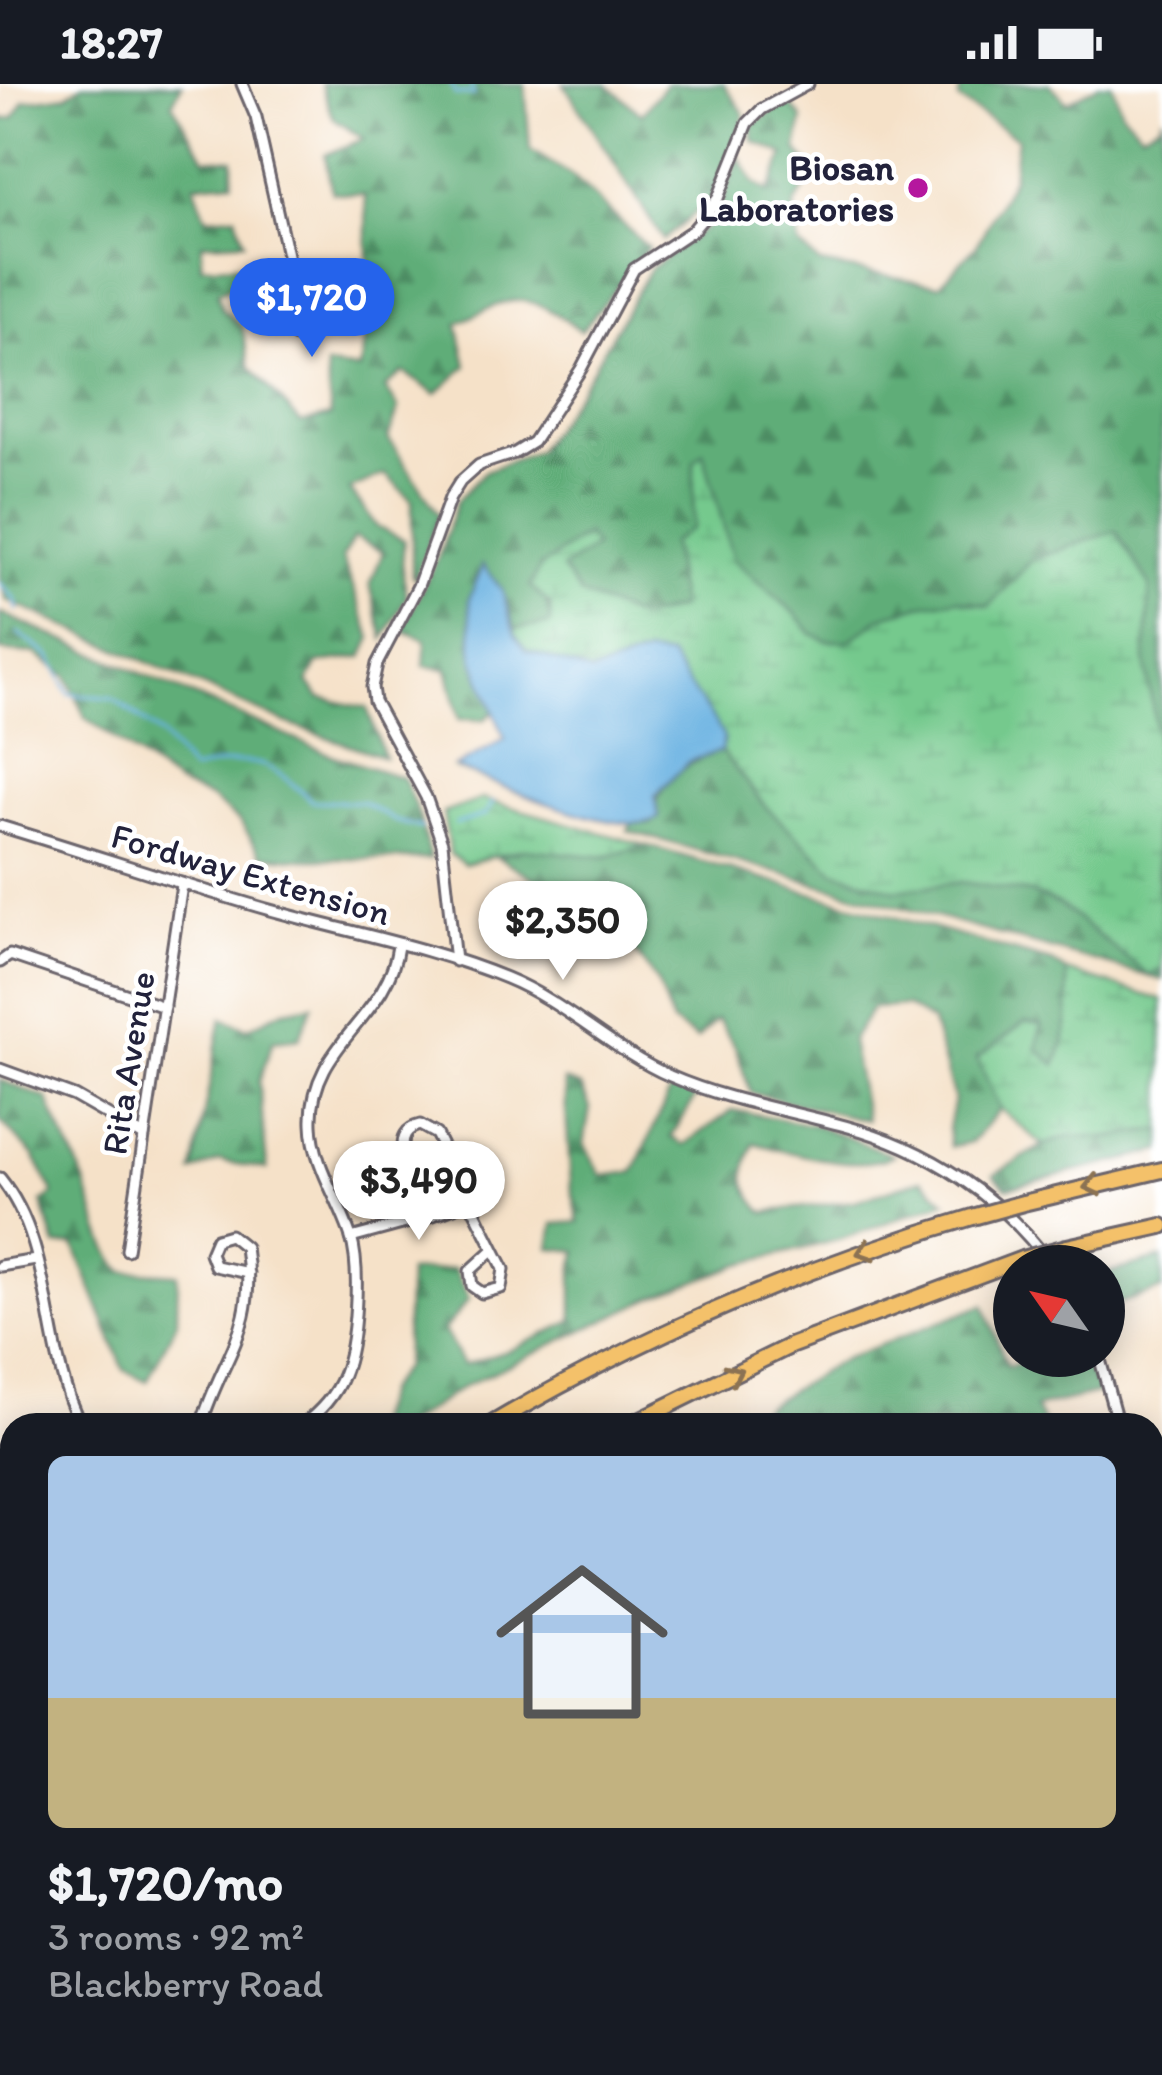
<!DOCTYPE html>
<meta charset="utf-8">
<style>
:root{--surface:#171b24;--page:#242831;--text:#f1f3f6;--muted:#9ea1a6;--accent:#2563eb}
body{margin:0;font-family:Itim,sans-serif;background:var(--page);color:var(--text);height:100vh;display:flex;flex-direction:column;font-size:45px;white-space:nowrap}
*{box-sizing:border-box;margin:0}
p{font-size:39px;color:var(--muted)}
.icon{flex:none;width:66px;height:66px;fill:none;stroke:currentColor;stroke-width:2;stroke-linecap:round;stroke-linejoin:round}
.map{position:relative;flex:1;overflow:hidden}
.side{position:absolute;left:0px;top:1329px;width:1164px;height:663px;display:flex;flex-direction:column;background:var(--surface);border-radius:36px 36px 0 0;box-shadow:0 6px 30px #0003}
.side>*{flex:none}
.needle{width:78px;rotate:304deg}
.fabs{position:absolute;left:993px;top:1161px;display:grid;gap:24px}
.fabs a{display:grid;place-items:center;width:132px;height:132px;border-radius:50%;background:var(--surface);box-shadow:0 6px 30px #0003;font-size:60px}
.price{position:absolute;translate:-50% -102px;padding:0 27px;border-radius:42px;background:#fff;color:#222;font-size:39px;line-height:78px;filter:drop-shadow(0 3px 6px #0008)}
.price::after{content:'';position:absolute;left:50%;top:72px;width:36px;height:27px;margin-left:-18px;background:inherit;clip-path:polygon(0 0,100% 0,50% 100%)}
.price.current{background:var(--accent);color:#fff}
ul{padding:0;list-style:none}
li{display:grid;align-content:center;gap:24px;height:636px;padding:0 48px}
li span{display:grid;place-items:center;height:372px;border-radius:18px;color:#555}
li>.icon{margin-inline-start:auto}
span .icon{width:216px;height:216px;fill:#fffc;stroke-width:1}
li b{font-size:51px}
.status{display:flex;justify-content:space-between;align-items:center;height:84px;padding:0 60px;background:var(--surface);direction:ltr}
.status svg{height:33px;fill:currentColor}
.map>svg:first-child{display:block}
.forest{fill:url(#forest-firs);stroke:#40685a;stroke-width:3}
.wetland{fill:url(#wetland-marsh);stroke:#4b7664;stroke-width:3}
.water{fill:#6bb2e2;stroke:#466a8e;stroke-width:3}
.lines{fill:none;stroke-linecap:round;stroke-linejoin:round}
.stream{stroke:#6bb2e2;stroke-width:3}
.minor-casing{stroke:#6c656c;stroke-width:15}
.highway-casing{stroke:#6c656c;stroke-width:20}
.minor{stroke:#fff;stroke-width:9}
.highway{stroke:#f4c16a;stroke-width:14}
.highway-bridge-casing{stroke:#6c656c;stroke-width:20;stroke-linecap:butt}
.highway-bridge{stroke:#f4c16a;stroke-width:14}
.oneway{stroke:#8b7252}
.poi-dot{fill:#b5179e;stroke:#fff;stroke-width:4.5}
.labels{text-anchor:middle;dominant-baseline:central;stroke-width:9;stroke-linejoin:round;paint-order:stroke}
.poi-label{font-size:36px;font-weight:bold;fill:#22223b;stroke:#fff;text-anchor:end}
.street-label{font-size:36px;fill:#22223b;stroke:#fff}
</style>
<div class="status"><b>18:27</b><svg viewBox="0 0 49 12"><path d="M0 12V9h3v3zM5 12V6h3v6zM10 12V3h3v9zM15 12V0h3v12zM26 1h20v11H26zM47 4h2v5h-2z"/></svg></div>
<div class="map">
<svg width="1162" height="1991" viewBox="0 0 1162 1991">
<defs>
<pattern id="forest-firs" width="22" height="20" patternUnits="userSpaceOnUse" patternTransform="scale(3)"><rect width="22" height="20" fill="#5fad78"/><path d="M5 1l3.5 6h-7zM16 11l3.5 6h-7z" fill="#4e8c64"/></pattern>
<pattern id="wetland-marsh" width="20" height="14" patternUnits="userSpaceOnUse" patternTransform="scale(3)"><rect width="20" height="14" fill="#74c98d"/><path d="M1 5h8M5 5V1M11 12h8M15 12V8" fill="none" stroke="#64ac7b"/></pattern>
</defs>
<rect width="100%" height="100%" fill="#fff"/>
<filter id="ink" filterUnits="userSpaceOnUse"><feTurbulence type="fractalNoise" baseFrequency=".00833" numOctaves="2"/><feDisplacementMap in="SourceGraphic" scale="24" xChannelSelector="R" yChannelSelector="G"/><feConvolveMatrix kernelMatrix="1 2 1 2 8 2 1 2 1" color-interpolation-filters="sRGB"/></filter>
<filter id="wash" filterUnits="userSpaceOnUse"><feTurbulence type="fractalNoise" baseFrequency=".004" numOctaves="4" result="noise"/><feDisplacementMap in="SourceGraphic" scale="48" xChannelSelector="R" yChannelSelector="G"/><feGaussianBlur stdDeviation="2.7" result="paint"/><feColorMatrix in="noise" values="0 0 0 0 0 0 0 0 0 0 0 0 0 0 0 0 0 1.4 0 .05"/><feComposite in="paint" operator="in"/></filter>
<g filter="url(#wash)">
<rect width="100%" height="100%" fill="#f5e1c8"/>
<g class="forest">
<path d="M83,0h99l-10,19 33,55 28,1v22l-39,3 12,33 30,-2 8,26 -42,2 -1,23 39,-1 -2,20 -21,7 5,17 20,18 8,40 51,56 30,-7 -5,-50 34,4 10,-66 -41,-4 -5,-8 45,-17 -4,-80 -33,-3 -7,-37 39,-16 -30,-20 -13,-35h204l5,66 42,26 76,72 -67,83c-55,-40 -65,-38 -123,-7l9,42 -31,28 -33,-22 -18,16 14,20 -11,30 51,77 -24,64 -3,-4v-74l-27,-27 -35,16 27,37 27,13 -2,29 5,27 -23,43 -14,-54 13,-33 -29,-15 -12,21 30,80 -9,19 -45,6 -10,19 12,16 47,10 17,49 -98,-34 -280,-123 -6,-21v-459l14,-2 10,-17 43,-6z"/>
<path d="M564,0h42l36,30 24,-30h58l21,31 -32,83 -50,42z"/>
<path d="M962,0h88l17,18 33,-18h12l10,28 19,20 19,-9 2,-8v804l-9,-93 3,-96 -11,-70 5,-74 -34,-55 -83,28 -44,47 -31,-7 -77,18 -32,24h-22l-16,-8 -15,-19 -63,-54 -39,-98 -1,65 -22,17 10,63 -41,12 -59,-24 -19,-26 -22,-2 11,57 -36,5 -13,-39 -20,-24 -8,94 20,52 -10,8 -25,-1 -12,-50 -23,-3 2,-26 -24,-10 38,-77 17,-52 28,-30 52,-20 52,-76 60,-105 66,-49 24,-65 15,27 14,9 17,-37 -32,-14 -1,-15 35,-25 16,18 -6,31 17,21 -20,36 5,38 21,19 119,21 38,-40 35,-67 5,-40 -59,-38z"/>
<path d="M0,529l334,143 69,22 16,38 11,43h-126l-42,-4 -22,-33 -30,-24 -33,-13 -92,-68 -18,-41 -31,-22 -36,-3z"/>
<path d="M721,667l45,56 68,64 62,19 66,-8 69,11 29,12 88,70 14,-5v10l-534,-149 3,-7 21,-1c6,-43 30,-59 69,-72z"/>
<path d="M645,761l409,118 12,8c4,36 4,61 -10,95l-19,-17 -60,8 23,52 -28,33 -22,5 -2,-19 6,-29 -22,-77 -26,-16 -34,2 -21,33 15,79 -115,-27 -16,-46 -18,-28 -20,20 -25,-16 -14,-39 -21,-30 -75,-59 -65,-38 26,-8 83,8z"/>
<path d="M313,921l-14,33 -26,3 -14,41 8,87 -48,-8 -26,11 29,-154 25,10 37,-18z"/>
<path d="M0,996l48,19c10,32 24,49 35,78 13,34 16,66 40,94l55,3 -1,47 -30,60 -23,-11 -50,-125 -18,1 -14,-44 12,-8 -20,-38 -34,-35z"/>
<path d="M564,997l17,6 9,21 -6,36 18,32 32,-4 37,-83 25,7 -25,41 13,8 49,-35 85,16 75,29c-32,19 -104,-3 -139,-12 -13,30 -13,45 10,69l91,-11 67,-22 24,22 -104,38 -101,25 -89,34 -186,87 -61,40h-32l12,-34 19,-25 4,-94 46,-3 15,30 -25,31 19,35 47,-15 63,-29v-51l5,-19 -28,-3 4,-24 25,-2 -8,-36z"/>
<path d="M1162,1045v22l-155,37 -13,-13 49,-30 27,-9 35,2z"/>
<path d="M1162,1174v32l-58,18v-34z"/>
<path d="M984,1221l23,61 49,-10h24l20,37 -65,15 10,17h-311l109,-66z"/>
<path d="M0,1455l12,15v142l-12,9z"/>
<path d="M1152,1780l10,12 -6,36 6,10v153h-401v-11h391z"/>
<path d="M203,1980h120l3,11h-119z"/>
</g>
<g class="wetland">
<path d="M703,368l30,108 63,54 15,19 16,8h22l32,-24 39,-12 38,-6 31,7 44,-47 83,-28 34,55 -5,74 11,70 -3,96 9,93v51l-14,5 -88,-70 -29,-12 -69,-11 -66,8 -62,-19 -68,-64 -45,-56 -32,11 -33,34 3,21c-31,26 -167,-35 -204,-49l50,-29 -31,-79 -5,-61 14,-34 19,25 13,39 35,-5v-19l-20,-19 10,-19 46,-33 9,13 -33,22 19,26 59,24 40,-11 -9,-65 22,-16 1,-65z"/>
<path d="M482,715l163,46 -39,12 -83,-8 -59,15 -14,-10 -7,-41z"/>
<path d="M1066,887l96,29v129l-57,9 -35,-2 -27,9 -43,-36 -23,-51 48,-36 16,3 -4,24 19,16c14,-33 14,-58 10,-94z"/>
</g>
<path class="water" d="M483,481l19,25 13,44 11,16 66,23 54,-19 24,3c16,29 39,51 54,81l-3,13 -32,10 -34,35 4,21c-31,26 -167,-35 -204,-50l50,-28 -31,-79 -5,-61z"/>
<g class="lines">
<g class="stream">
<path d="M451,0l4,10 19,1 -4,-11"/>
<path d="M0,500l15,15 2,11"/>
<path d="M18,549l32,23 19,38 44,4 47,36 31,37c65,-16 72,-14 121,30l50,1 33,19 27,7"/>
<path d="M456,740l29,-9 8,-13"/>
</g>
</g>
</g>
<g filter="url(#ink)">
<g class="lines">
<g class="minor-casing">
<g id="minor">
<path d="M242,0l14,33 42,187"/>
<circle cx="302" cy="237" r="17"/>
<path d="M0,742c90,27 179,58 270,84 78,22 161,37 236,68 59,24 105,72 164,98 55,24 117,34 175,50 83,22 156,70 207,140"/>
<path d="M455,877l-13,-118 -16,-46 -52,-96 -2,-14 5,-23 41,-78 32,-88 10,-16 19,-17 36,-12 18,-11 48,-73 53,-100 59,-39 12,-14 13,-18 30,-75 14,-14 46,-25"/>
<path d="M0,878l10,-7 154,52"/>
<path d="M0,985l74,27 70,40"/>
<path d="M444,1066l-17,10h-11l-12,-9c-3,-13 2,-23 16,-26l16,9 68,135 -3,19 -19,5 -10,-7 -2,-15 24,-22"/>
<path d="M0,1094c56,69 41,171 81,247"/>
<path d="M351,1154l77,-21 42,-16"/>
<path d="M127,1166l55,-365"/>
<path d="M0,1182l36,-6"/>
<path d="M1099,1272l19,69"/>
<path d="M201,1341c22,-71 57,-95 44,-178l-15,-12 -14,4 -6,14 5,13 33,7"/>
<path d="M303,1341c17,-14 32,-29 40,-50 13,-32 18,-105 8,-138 -12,-38 -38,-72 -39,-113 -3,-80 76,-105 86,-178"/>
<path d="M0,1366l12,13"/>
<path d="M1152,1458l10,14"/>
<path d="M553,1991l8,-11"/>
</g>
</g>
<g class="highway-casing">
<g id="highway">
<path d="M1023,1119l139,-33"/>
<path d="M1067,1163l95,-21"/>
<path d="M490,1341c153,-90 316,-159 486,-209"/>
<path d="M629,1341l161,-79 232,-87"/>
<path d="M0,1672l12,-8"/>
<path d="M0,1748l12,-8"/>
</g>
</g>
<use href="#minor" class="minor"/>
<use href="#highway" class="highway"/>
<g class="highway-bridge-casing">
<g id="highway-bridge">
<path d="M976,1132l47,-13"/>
<path d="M1022,1175l45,-12"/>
</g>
</g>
<use href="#highway-bridge" class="highway-bridge"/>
</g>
<defs><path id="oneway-chevron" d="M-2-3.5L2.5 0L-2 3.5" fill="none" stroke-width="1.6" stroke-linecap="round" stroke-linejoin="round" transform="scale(3)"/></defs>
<g class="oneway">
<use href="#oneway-chevron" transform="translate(1092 1102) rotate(167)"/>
<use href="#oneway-chevron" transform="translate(865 1167) rotate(161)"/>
<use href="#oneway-chevron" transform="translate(734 1289) rotate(-25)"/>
</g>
</g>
<circle class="poi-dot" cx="918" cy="104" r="12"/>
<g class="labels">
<g class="poi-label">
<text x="894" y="83">Biosan<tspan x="894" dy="41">Laboratories</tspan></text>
</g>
<g class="street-label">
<text transform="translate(251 790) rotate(16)">Fordway Extension</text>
<text transform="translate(128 979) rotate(-81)">Rita Avenue</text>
</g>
</g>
</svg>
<div class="fabs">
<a><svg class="needle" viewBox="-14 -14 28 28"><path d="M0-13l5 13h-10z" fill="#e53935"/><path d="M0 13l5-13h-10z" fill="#9ea1a6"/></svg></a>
</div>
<b class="price current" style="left:312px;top:276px">$1,720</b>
<b class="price" style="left:563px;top:899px">$2,350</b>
<b class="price" style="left:419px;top:1159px">$3,490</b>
<section class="side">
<ul>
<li><span style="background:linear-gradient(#a9c7e8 65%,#c2b280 0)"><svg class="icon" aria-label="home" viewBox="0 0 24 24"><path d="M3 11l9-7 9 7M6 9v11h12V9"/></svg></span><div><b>$1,720/mo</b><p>3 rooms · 92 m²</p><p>Blackberry Road</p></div></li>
</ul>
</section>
</div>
